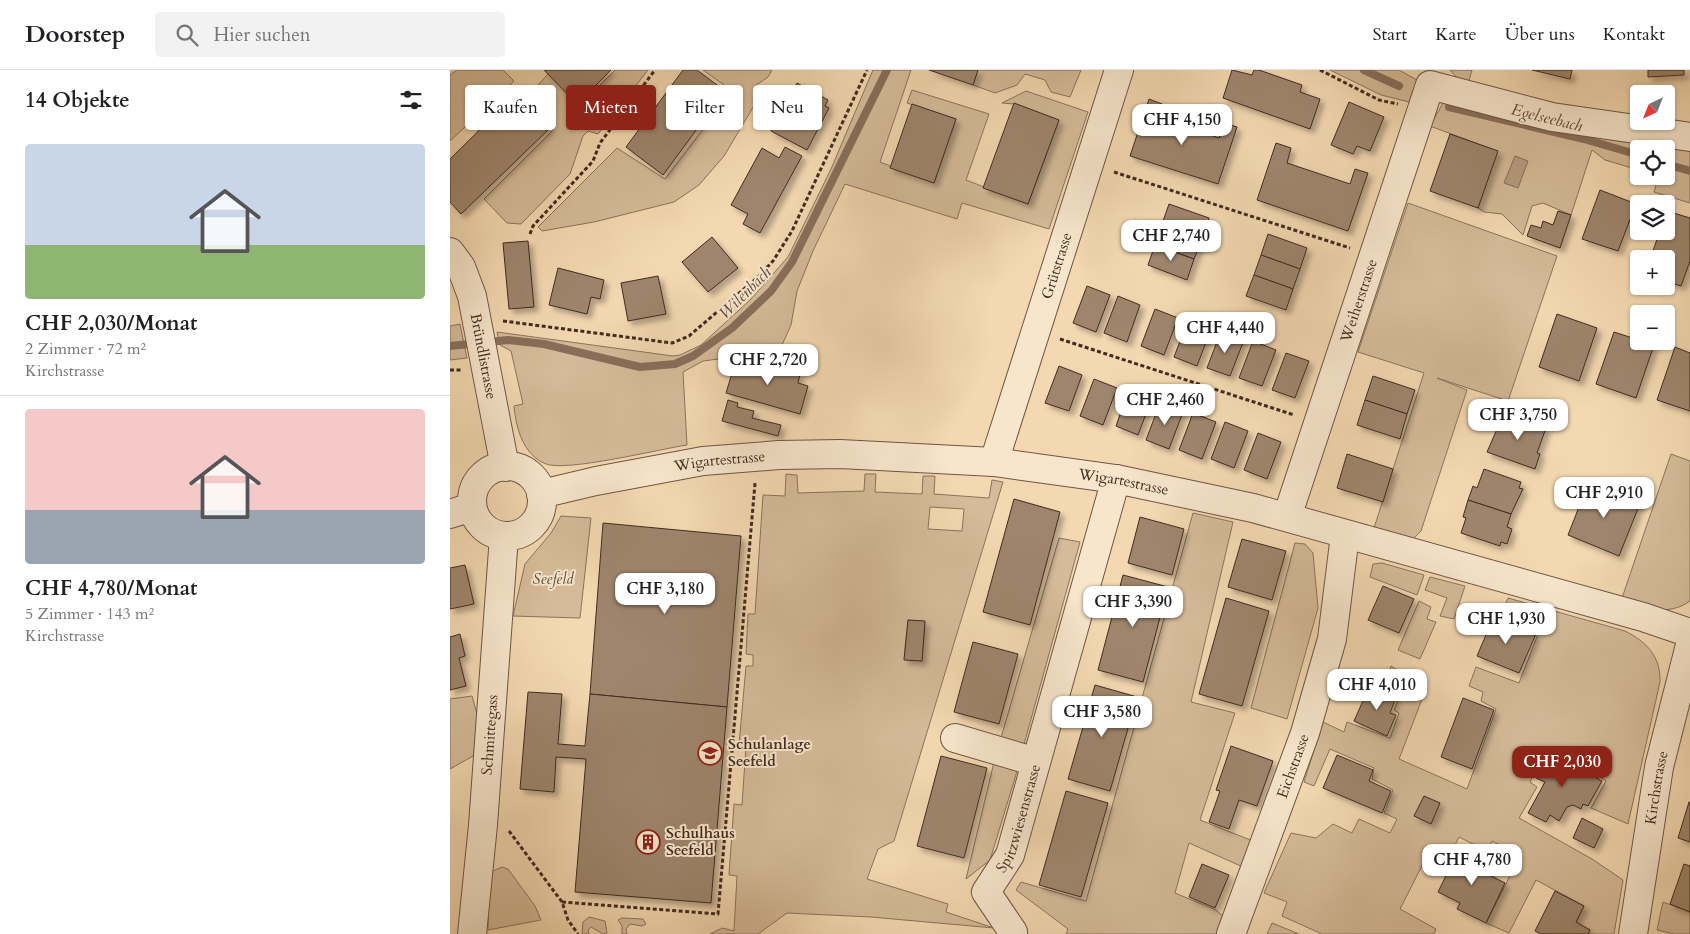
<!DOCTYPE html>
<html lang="de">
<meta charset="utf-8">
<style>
:root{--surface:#fff;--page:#f2f2f2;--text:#202124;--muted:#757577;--line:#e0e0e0;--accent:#8f2418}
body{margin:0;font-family:Cardo,serif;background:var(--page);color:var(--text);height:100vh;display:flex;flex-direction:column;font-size:19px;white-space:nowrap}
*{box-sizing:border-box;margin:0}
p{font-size:16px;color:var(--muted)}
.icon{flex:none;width:28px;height:28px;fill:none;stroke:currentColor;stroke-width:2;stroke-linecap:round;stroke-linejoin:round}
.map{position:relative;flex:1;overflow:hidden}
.side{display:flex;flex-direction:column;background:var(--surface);width:450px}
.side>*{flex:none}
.hud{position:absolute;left:15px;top:15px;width:475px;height:45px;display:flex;gap:10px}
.needle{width:32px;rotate:223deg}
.controls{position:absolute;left:1180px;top:15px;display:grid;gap:10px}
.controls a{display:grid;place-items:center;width:45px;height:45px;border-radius:5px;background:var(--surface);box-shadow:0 1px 4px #0004;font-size:25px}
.price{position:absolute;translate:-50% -42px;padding:0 11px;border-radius:10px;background:#fff;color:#222;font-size:16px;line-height:32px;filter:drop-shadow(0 1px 2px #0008)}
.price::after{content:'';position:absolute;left:50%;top:30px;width:15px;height:11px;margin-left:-8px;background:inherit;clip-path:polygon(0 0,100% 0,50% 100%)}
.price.on{background:var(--accent);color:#fff}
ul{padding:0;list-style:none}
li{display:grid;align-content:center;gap:10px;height:265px;padding:0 25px}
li+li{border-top:1px solid var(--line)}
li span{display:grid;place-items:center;height:155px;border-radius:5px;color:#555}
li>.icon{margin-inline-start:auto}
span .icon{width:90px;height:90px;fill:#fffc;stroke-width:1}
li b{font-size:21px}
h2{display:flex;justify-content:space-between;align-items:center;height:60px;padding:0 25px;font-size:21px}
.chip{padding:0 18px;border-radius:5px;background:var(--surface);box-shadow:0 1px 4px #0004;font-size:18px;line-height:45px}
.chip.on{background:var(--accent);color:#fff}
header{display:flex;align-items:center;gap:30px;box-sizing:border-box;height:70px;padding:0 25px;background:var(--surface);border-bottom:1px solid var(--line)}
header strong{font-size:24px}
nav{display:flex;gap:28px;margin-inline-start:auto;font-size:18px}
.search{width:350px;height:45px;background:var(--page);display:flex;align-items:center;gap:12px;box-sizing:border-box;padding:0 18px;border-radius:5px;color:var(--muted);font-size:19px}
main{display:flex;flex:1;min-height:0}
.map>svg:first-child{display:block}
.green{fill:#d5bb99;stroke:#8c735d;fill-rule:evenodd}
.water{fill:#b79d80;stroke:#886f5a}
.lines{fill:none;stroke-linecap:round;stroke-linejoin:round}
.stream{stroke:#886f5a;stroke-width:8}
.building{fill:#9e856c;stroke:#422b21;filter:url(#shadow)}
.minor-casing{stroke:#6e5645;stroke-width:30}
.path{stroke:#422b21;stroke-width:3;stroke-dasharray:4 2.5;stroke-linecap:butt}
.minor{stroke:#f7e6cc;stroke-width:28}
.labels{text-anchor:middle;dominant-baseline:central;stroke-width:4;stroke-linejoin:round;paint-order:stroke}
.street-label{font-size:15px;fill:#422b21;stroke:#f7e6cc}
.park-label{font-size:15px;font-style:italic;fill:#5f4839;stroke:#f7e6cc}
.poi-label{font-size:15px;font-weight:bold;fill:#422b21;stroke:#f7e6cc;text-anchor:start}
.water-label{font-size:16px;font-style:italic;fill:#5f4839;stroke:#f7e6cc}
</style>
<header>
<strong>Doorstep</strong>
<div class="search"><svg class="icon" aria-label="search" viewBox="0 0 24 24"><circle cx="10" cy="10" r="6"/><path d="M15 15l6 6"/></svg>Hier suchen</div>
<nav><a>Start</a><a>Karte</a><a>Über uns</a><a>Kontakt</a></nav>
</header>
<main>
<section class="side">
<h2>14 Objekte<svg class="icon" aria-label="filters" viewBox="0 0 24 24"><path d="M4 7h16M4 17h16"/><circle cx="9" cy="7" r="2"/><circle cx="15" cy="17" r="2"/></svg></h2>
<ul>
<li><span style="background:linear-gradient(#c9d6e8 65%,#8fb573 0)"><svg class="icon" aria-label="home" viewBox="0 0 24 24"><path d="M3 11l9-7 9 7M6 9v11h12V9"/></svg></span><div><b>CHF 2,030/Monat</b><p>2 Zimmer · 72 m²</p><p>Kirchstrasse</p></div></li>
<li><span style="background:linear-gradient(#f6c9c9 65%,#9aa5b1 0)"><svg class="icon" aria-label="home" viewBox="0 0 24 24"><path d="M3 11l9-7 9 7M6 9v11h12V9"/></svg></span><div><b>CHF 4,780/Monat</b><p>5 Zimmer · 143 m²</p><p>Kirchstrasse</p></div></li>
</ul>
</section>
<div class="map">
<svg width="1240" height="864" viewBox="0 0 1240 864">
<defs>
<filter id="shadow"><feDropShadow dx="4.5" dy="4.5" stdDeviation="2.5" flood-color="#0004"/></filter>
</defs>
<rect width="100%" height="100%" fill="#f3d8b1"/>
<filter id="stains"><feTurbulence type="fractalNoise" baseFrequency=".004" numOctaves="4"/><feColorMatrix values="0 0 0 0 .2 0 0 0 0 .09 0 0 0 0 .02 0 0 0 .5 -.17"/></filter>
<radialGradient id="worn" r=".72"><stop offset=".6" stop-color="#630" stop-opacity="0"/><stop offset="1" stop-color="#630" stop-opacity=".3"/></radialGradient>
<g class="green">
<path d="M7,0h46l11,11 -64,60v-66z"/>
<path d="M165,0h33l-50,64 -10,-3 -5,5 -13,38 -49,50 -14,-1 -23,-24 72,-72 -28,-31 20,-22 33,30z"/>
<path d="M253,0h69l-4,7 -13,9 6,8 -37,62 -25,29 -25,17 -80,20 -52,9 -4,-4 79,-79 48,31 65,-85 1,-4z"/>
<path d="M423,0h38l-31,92 54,21 22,-64 -49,-16 5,-13 77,24 -23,66 62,24 31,-84 -45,-16 -12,-1 24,-12 62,21 -39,117 -87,-26 -5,16 -112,-35 -32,67 -16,40 -6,34 -14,31 -51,2 -23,3 -20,11 4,73c-27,4 -120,27 -141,19 -23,-9 -30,-36 -32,-58l9,-2 -12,-53 -11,-6 -3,-13 176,24 7,-1 21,-10 50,-46 37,-42 43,-88z"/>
<path d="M528,0h103l-11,27 -19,-5 -6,-12 -20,-6 -8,11 -22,8 -22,-8z"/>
<path d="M880,0h69l18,10 -8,22 -28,-7z"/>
<path d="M1000,0h22l-4,14 -8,-3z"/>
<path d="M1000,31l240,44v58l-36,-11 4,-14 -4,-2h12v-27h-27v21l-34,-10 -13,-10 -21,65 -28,-12 -11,3 -9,29 -21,-21 -18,-2 -6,-4 19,-57 -67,-25 13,-23z"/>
<path d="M958,133l149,53 -49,145 -71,-23 30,12 -46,141 -9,9 -38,-12 50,-155 -66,-21z"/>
<path d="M10,254l7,34 -17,2v-34z"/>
<path d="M1221,384l19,7v140c-22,16 -45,6 -69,0z"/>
<path d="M336,404l11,1 1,18 66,-2 1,-17h11l-1,18 47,2 1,-18h12l-1,18 55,4 3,-18 11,2 -109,359 -16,8 -11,30 81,25 -2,8 48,16 -123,-11 -84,-4 -29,21h-48l12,-6 12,3 3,-55 -8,-1 5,-71 8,1 4,-59 -7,-1 7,-79h7v-11l-7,-1 2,-40h7l8,-119 22,1zM480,437l34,2 -2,22 -34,-2zM458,550l17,2 -3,39 -18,-2z"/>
<path d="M743,443l40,9 -42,180 44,11 -35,107 53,21 -10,26 -54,-24 -14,50 41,17 9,8 -6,16h-153l2,-5 -52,-39 5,-8 65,19z"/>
<path d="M111,446l30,2 -11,100 -67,-2 12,-52 26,-31z"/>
<path d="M609,468l21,4 -57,206 -23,-7z"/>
<path d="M845,473l10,1 8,9 5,55 -31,111 -36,-11z"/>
<path d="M932,493l42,12 -7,20 -47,-18 3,-13z"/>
<path d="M980,507l35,9 -11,33 -14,-3 7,-18 -22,-8z"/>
<path d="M1058,528l117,33c22,11 36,26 35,51l-32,142 -37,-16 15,-27 -59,-35 -17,36 7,5 -18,31 73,41 31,21 -9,54h-26l2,-4 -14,-8 8,-16 -48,-26 -27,53 -23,-10 34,-67 -28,-15 -5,10 -28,-14 -10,20 -18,-9 -31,61 36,20 -2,5h-112l-40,-18 5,-14 -23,-9 27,-60 25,5 17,-14 19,9 7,-14 31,14 7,-14 -13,-6 9,-23 -21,-11 2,-11 -44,-19 -16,37 -10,-4 19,-60 21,10 3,-10 43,16 9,-25 -5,-3 5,-12 -15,-9 7,-23c11,7 33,14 33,28l-25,65 68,30 29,-80 -15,-8 2,-9 -14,-6 7,-19 43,16 19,-49 -38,-18z"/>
<path d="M969,531l12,6 -4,12 9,3 -16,37 -22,-9z"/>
<path d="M22,626l9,32 -6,27 -25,14v-70z"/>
<path d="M545,688l23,10 -28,92 -24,19z"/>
<path d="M52,797l6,2 27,37 6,14 -53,10 1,-53 4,-6z"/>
<path d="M1213,832l27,10v22h-16l-17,-4z"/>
<path d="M139,847l16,4 2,12 -4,1 -12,-7 -3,3 1,4h-7l1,-12z"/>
<path d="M172,848l21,1 3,5 -4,2 -12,-2 -4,5 1,5h-5v-8l-4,-6z"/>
<path d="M822,853l27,11h-32z"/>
</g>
<path class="water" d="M1065,86l13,5 -10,27 -14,-5z"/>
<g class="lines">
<g class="stream">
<path d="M914,0l35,16"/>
<path d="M999,37l135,32 55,16"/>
<path d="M1216,94l24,7"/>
<path d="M0,276l58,-6 36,4 96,23 35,-3 18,-8 39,-28 39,-37 21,-29 95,-192"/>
</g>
</g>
<g class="building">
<path d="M94,0h67l-34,34z"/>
<path d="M233,0h14l28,21 -62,84 -37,-28z"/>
<path d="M479,0h49l-5,15z"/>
<path d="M782,0l20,5 2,-5h5l43,15 -2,7 20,7 -10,30 -87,-31z"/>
<path d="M1082,0h40l-2,9z"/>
<path d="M1198,0h36v5l-36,2z"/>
<path d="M347,13l31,17 -3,6 4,2 -22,42 -36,-19z"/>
<path d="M67,23l33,35 -89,86 -11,-12v-43z"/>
<path d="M699,29l13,5 -5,13 62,21 5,-15 13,4 -19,57 -88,-28z"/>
<path d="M899,32l35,15 -14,34 -13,-5 -4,8 -22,-9z"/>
<path d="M564,33l45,17 -31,84 -45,-16z"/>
<path d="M462,34l44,15 -22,64 -44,-15z"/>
<path d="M1000,64l48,17 -20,57 -48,-17z"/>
<path d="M826,73l15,5 -4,15 63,21 5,-15 13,4 -20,58 -91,-31z"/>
<path d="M335,77l17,9 -42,77 -17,-9 5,-10 -17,-9 31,-57 17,10z"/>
<path d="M1150,120l36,14 -18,47 -36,-12z"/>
<path d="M719,134l40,14 -7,21 -40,-15z"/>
<path d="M1108,141l13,4 -11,33 -33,-12 4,-11 10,3 2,-7 10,4z"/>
<path d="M1217,141l23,7v43l-9,25 -15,-5v-22h-16l10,-28h6z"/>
<path d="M712,154l40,15 -8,20 -39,-14z"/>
<path d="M818,164l39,14 -7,21 -39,-14z"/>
<path d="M262,167l26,31 -30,24 -26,-30z"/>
<path d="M78,171l6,66 -25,2 -6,-66z"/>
<path d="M705,175l39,14 -7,21 -39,-15z"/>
<path d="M811,185l39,14 -7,20 -39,-14z"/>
<path d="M108,198l46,12 -4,19 -9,-2 -4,17 -38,-9z"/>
<path d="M804,205l39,14 -7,21 -40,-14z"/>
<path d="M208,206l8,38 -38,7 -7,-38z"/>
<path d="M637,216l23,9 -14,37 -23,-9z"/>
<path d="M668,226l22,9 -13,37 -23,-9z"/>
<path d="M705,239l23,9 -14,37 -23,-9z"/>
<path d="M1107,244l40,14 -18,53 -40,-14z"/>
<path d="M738,250l23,9 -14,37 -23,-9z"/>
<path d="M771,261l23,9 -14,36 -23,-8z"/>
<path d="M1164,262l40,13 -18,53 -40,-14z"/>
<path d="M803,271l23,9 -14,36 -23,-8z"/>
<path d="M1225,277l15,6v58l-33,-11z"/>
<path d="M836,283l23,8 -14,37 -23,-8z"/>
<path d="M286,290l30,9 1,-5 33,10 -2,9 10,3 -8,28 -74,-21z"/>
<path d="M609,296l23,9 -13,36 -24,-8z"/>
<path d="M923,306l42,14 -8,24 -42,-14z"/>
<path d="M644,309l23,9 -14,37 -23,-9z"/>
<path d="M679,319l23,9 -14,37 -22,-9z"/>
<path d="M278,330l10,3 -1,4 17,4 -2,7 29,7 -3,11 -56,-15z"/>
<path d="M915,330l42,14 -7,25 -43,-14z"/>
<path d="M710,333l23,9 -14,37 -23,-9z"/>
<path d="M743,343l23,9 -14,37 -23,-9z"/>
<path d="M1054,343l42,15 -9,25 3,1 -5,15 -48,-17z"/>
<path d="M775,352l23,9 -14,37 -23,-9z"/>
<path d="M808,363l23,9 -14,37 -23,-9z"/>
<path d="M897,384l46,15 -10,33 -46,-14z"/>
<path d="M1034,399l37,13 -2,6 4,1 -12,25 -43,-14 5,-14 4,2z"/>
<path d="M1138,414l30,12 1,-4 22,9 -22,55 -51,-21z"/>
<path d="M564,429l46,13 -30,113 -47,-13z"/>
<path d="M1018,430l43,14 -4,13 5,2 -5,15 -6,-2 -1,4 -39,-13 5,-15 -3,-1z"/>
<path d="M690,447l44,12 -12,46 -44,-12z"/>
<path d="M153,453l138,13 -14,171 -137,-13z"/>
<path d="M792,469l44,12 -14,49 -44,-13z"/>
<path d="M15,495l9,39 -24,5v-41z"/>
<path d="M673,505l45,12 -25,95 -45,-12z"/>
<path d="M933,516l31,13 -15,34 -31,-13z"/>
<path d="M776,528l43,13 -27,95 -43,-12z"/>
<path d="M1044,546l42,18 -17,39 -42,-17z"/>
<path d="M458,550l17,1 -3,40 -18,-1z"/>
<path d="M10,564l5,22 -6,2 7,28 -16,4v-53z"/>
<path d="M523,572l45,12 -19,70 -45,-12z"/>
<path d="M645,615l42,12 -27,94 -42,-12z"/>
<path d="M920,615l26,12 -6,16 6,2 -9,21 -33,-15z"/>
<path d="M78,622l34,2 -4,50 27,2 5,-52 137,13 -16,196 -136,-11 11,-133 -30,-2 -2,35 -34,-3z"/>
<path d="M1013,628l31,12 -22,59 -31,-12z"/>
<path d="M781,676l42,15 -16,45 -18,-6 -10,29 -20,-7 11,-31 -4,-1z"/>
<path d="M1104,684l48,27 -14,25 -5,-2 -2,5 -8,-4 -6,2 -8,14 -9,-6 -4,7 -18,-9 17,-31 -9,-4 10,-22z"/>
<path d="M887,685l36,15 -4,11 22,10 -9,22 -59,-25z"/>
<path d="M491,686l46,12 -23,90 -47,-12z"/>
<path d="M616,721l42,12 -27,94 -42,-12z"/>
<path d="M974,726l16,7 -9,21 -17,-8z"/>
<path d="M1239,732h1v40l-12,-4z"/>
<path d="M1132,748l21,11 -9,19 -21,-10z"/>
<path d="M1009,779l34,17 -4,9 16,8 -19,40 -29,-14 3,-6 -22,-11z"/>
<path d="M752,794l27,11 -14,33 -26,-11z"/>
<path d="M1234,794l6,2v46l-20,-8z"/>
<path d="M1105,821l29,15 -8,16 14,8 -2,4h-47l-6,-3z"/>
</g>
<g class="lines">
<g class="minor-casing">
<g id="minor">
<path id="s1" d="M0,182l11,15 11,29 33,171"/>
<path id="s2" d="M544,392l125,-392"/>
<circle cx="57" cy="431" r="35"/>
<path id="s3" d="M91,424l55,-13 107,-20 76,-6 61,-1 154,8 122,17 137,29 390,109 47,16"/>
<path d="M0,444l22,-7"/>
<path id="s4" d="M837,447l143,-432 122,32 138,20"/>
<path d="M505,668l81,24"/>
<path id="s5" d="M22,864l11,-109 21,-289"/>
<path id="s6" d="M562,864l1,-2 -27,-40 24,-37 106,-376"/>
<path id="s7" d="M781,864l74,-201 27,-94 13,-104"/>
<path id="s8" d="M1183,864l26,-167 31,-122"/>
</g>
</g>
<g class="path">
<path d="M870,0l59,30 19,4"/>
<path d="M664,102l236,76"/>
<path d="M80,164l3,-8 60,-65 7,-18 55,-73"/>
<path d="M53,251l169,22 17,-7 69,-59 15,-16 19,-30 75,-161"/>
<path d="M610,269l234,76"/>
<path d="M0,300h11"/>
<path d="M59,761l53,71 6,18 10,14"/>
<path d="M112,832l156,12 37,-431"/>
</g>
<use href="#minor" class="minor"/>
</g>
<defs>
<g id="school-ring" transform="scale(1.25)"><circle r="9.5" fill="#f7e6cc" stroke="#8f2418" stroke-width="1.5"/><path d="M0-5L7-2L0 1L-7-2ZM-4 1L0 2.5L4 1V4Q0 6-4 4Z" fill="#8f2418"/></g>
<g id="building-ring" transform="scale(1.25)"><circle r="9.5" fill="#f7e6cc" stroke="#8f2418" stroke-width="1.5"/><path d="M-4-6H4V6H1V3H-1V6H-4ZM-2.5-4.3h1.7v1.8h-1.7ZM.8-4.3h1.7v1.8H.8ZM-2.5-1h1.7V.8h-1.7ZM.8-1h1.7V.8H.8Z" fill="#8f2418"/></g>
</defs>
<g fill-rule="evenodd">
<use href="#school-ring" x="260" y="683"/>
<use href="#building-ring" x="198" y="772"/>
</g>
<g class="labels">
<g class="street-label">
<text stroke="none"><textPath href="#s2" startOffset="206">Grütstrasse</textPath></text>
<text stroke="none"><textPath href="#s4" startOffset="228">Weiherstrasse</textPath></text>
<text stroke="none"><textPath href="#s1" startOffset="111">Bründlistrasse</textPath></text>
<text stroke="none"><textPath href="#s3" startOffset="182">Wigartestrasse</textPath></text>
<text stroke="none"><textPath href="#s3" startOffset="588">Wigartestrasse</textPath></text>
<text stroke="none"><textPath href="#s5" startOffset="200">Schmittegass</textPath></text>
<text stroke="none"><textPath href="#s7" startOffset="179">Eichstrasse</textPath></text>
<text stroke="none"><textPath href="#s8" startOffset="148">Kirchstrasse</textPath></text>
<text stroke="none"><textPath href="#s6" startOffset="132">Spitzwiesenstrasse</textPath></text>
</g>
<g class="park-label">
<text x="103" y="509">Seefeld</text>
</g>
<g class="poi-label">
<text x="278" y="674">Schulanlage<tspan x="278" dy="17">Seefeld</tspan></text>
<text x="216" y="763">Schulhaus<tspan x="216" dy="17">Seefeld</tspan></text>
</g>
<g class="water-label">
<text transform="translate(1097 48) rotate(14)">Egelseebach</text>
<text transform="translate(295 223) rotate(-45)">Wilenbach</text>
</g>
</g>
<rect width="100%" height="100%" filter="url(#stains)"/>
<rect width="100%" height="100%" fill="url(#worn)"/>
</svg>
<div class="controls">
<a><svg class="needle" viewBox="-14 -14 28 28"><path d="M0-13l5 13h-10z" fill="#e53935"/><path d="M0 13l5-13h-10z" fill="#757577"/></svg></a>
<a><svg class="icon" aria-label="locate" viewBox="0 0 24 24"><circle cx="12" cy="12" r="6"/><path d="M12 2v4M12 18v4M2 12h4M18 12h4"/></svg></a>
<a><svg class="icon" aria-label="layers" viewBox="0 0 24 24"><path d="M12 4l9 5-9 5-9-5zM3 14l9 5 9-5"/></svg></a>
<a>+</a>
<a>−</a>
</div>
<b class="price" style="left:732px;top:76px">CHF 4,150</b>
<b class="price" style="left:721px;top:192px">CHF 2,740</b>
<b class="price" style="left:775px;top:284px">CHF 4,440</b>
<b class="price" style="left:318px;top:316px">CHF 2,720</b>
<b class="price" style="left:715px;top:356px">CHF 2,460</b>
<b class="price" style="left:1068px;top:371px">CHF 3,750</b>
<b class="price" style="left:1154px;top:449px">CHF 2,910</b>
<b class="price" style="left:215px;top:545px">CHF 3,180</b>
<b class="price" style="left:683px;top:558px">CHF 3,390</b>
<b class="price" style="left:1056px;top:575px">CHF 1,930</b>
<b class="price" style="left:927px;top:641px">CHF 4,010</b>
<b class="price" style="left:652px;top:668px">CHF 3,580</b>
<b class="price on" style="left:1112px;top:718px">CHF 2,030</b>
<b class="price" style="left:1022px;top:816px">CHF 4,780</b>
<div class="hud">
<a class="chip">Kaufen</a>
<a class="chip on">Mieten</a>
<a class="chip">Filter</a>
<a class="chip">Neu</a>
</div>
</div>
</main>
